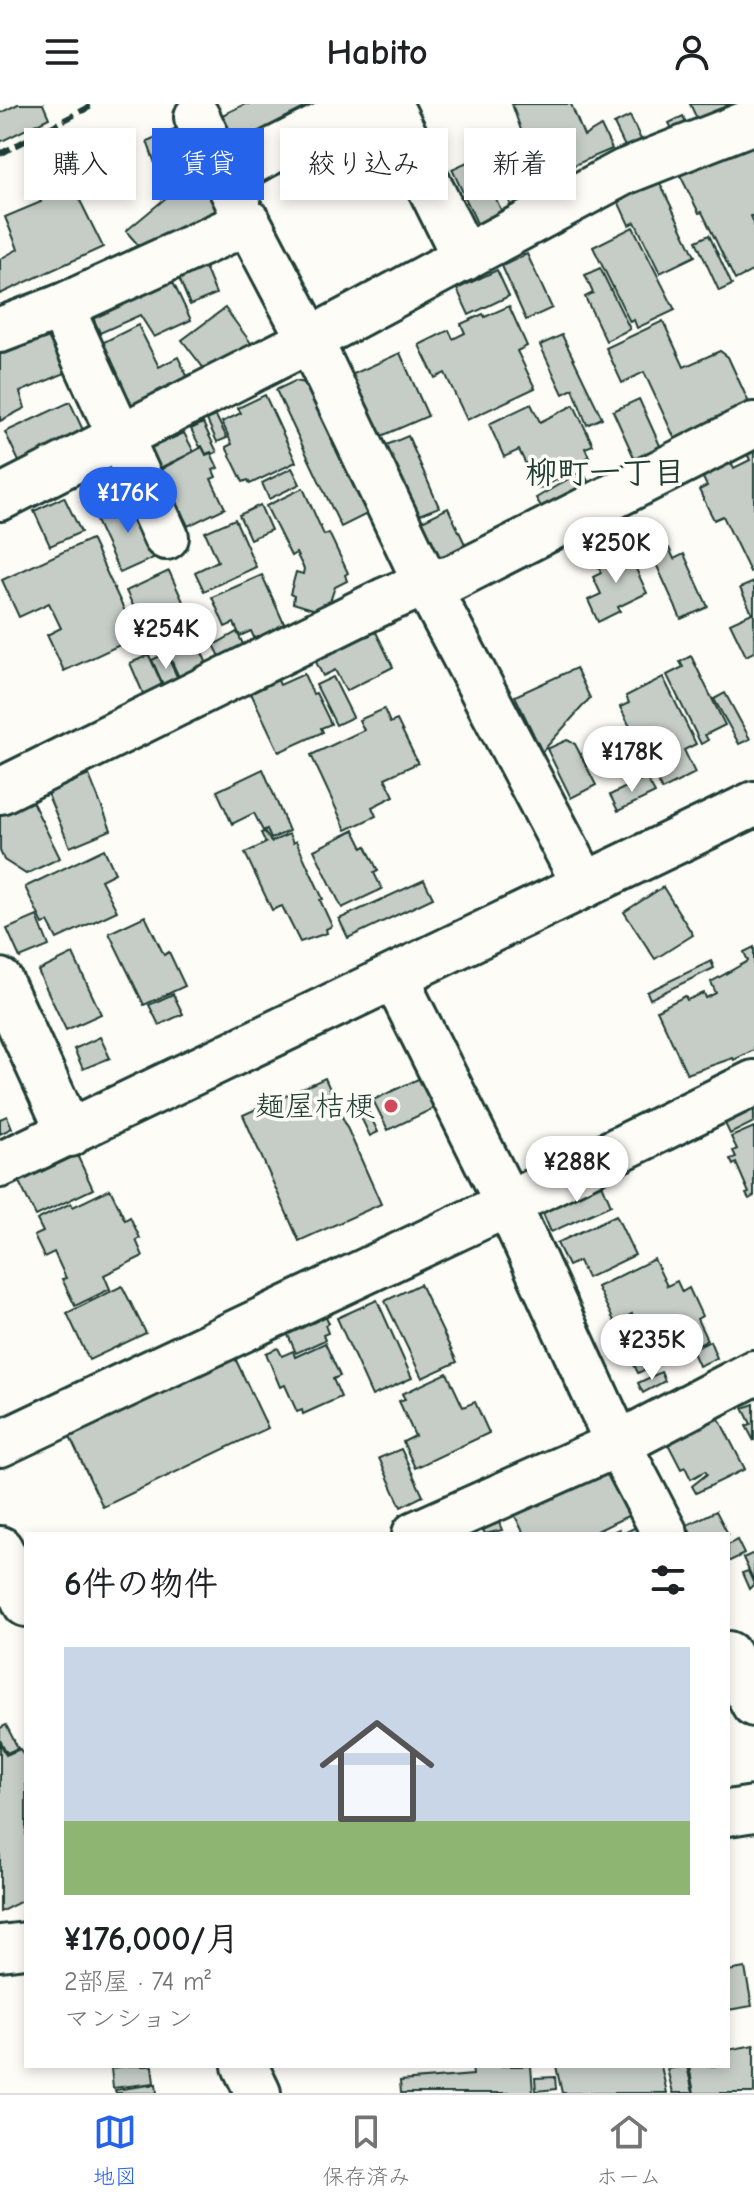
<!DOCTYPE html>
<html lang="ja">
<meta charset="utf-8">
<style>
:root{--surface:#fff;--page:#f2f2f2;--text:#202124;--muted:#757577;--line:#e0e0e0;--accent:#2563eb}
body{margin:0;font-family:"Comic Neue","Klee One",sans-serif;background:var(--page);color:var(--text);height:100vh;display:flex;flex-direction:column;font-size:30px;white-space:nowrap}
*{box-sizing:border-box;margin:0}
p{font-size:26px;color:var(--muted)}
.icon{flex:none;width:44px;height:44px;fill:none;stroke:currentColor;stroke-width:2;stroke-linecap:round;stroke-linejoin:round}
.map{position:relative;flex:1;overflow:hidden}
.side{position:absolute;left:24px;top:1428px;width:706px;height:536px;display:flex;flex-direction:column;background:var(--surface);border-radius:0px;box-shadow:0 4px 12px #0003}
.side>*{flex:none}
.top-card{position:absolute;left:24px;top:24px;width:706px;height:72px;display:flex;gap:16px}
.price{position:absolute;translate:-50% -68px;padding:0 18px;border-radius:28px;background:#fff;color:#222;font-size:26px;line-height:52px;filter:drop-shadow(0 2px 4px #0008)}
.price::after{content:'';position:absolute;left:50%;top:48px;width:24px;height:18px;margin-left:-12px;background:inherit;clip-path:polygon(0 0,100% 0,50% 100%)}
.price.active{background:var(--accent);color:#fff}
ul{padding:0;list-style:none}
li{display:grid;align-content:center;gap:16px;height:424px;padding:0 40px}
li+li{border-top:2px solid var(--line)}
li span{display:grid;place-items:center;height:248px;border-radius:0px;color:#555}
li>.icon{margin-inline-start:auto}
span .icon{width:144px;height:144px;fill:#fffc;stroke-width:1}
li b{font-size:34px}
h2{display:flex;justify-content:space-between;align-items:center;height:96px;padding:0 40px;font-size:34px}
.tag{padding:0 28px;border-radius:0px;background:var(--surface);box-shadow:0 4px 12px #0003;font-size:28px;line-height:72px}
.tag.active{background:var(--accent);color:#fff}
header{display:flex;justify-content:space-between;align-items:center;height:104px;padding:0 40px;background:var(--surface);font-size:36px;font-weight:600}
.tab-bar{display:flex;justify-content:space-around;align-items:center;height:112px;border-top:2px solid var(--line);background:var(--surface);font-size:22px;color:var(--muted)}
.tab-bar a{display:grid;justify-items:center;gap:4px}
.tab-bar .active{color:var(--accent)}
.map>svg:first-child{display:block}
.building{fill:#c6cdc7;stroke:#1f3d34;stroke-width:2}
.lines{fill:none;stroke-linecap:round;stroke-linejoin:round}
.minor-casing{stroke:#1f3d34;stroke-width:50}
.minor{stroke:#fdfcf7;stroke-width:44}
.rail{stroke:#1f3d34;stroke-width:6;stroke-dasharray:12 6;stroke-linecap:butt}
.poi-dot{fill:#d1495b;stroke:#fdfcf7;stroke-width:3}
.labels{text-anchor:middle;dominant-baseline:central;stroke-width:7;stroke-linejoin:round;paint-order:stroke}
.poi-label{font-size:30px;fill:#1f3d34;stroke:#fdfcf7;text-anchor:end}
.neighbourhood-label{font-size:32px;font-weight:bold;fill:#1f3d34;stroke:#fdfcf7}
</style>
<header><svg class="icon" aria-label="menu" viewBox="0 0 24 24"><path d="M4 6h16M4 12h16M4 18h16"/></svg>Habito<svg class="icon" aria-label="person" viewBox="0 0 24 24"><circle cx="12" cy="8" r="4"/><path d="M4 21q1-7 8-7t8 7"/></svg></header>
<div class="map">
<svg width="754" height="1989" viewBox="0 0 754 1989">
<rect width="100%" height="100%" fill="#fdfcf7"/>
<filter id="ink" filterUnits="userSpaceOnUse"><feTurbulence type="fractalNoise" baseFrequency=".0125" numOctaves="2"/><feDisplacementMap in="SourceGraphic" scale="16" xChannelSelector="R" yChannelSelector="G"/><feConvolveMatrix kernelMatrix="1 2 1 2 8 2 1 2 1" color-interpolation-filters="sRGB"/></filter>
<g filter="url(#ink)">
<g class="building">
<path d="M18,0h25l6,14 -49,24v-29z"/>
<path d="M245,0h63l5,11 -80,39 -17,-36z"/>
<path d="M512,0h59l13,32 17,-10 11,23 -54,23 8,18 -51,24 -19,-41 35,-14z"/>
<path d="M690,0h43l-35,17z"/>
<path d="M630,12l15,32 -15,9 -16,-33z"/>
<path d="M683,12l5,11 -13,7 -6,-11z"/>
<path d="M190,18l40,83 -79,55 -25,-29 41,-34 -20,-56z"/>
<path d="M754,35v76l-3,1 3,7v47l-19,10 -33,-68 -3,1 -19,-38z"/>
<path d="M476,54l30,62 -25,12 -29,-63z"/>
<path d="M68,72l35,71 -103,47v-35l18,-10 -13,-32 36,-15 -6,-11z"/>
<path d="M658,75l37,77 -35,17 -25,-51 -6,3 -12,-26z"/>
<path d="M633,123l42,83 -38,18 -3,-8 -4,2 -37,-75z"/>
<path d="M709,131l23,50 -13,6 -23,-50z"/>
<path d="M527,150l25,54 -26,12 -24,-54z"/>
<path d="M202,156l14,34 -26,11 -14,-34z"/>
<path d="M600,164l30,61 -24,12 -21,-44 8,-4 -8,-18z"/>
<path d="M497,166l12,26 -40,19 -12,-26z"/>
<path d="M169,170l22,46 -37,17 -14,-22 -40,18 -12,-26z"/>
<path d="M509,202l18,40 -10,5 18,37 -68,32 -22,-47 -10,5 -16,-33 30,-15 4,9 12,-6 -4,-9 22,-10 2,3z"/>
<path d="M225,204l29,39 -42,32 -30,-39z"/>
<path d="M663,217l21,46 36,-16 8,6 22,48 -69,47 -37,-80 -22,11 -16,-35z"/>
<path d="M59,221l18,43 -57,24 5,16 -25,13v-83z"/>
<path d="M138,221l21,42 19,-10 15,31 -60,29 -35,-72z"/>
<path d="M562,231l40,83 -15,7 -14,-36 -10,5 -23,-49z"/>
<path d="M400,249l28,63 -51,22 -28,-62z"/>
<path d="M295,277l20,4 60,125 -34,17 -65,-137z"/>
<path d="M265,291l31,67 -46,22 -2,-4 -5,2 -17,-35 6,-3 -10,-22 19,-9 -3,-5z"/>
<path d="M639,295l28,62 -26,12 -28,-62z"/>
<path d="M70,298l18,39 -65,29 -18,-38z"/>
<path d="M531,300l9,18 34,-17 19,40 -8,3 4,9 -27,13 3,6 -27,13 -19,-39 -15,7 -15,-33z"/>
<path d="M216,312l11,22 -10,4 -10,-22z"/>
<path d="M203,319l14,29 -5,2 -1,-2 -5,2 -4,-8 -2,1 -9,-18z"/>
<path d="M184,329l10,19 -45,21 -9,-20z"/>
<path d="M408,332l31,71 -25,10 -30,-71z"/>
<path d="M754,333v133l-4,2 -27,-56 -9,4 -15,-30 8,-4 -8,-16 29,-14 6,12 16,-8 -8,-18z"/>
<path d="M202,343l4,8 5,-2 7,15 -5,2 3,7 -5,2 14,29 -37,18 -8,-17 -11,5 -15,-41z"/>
<path d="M292,364l8,16 -31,15 -7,-16z"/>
<path d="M582,367l12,20 -46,27 -12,-20z"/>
<path d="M303,384l21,47 5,-2 19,40 -3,2 2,6 -12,6 -9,26 -33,-10 1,-7 -4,-2 6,-22 7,2 1,-5 -8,-16 -5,3 -25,-50z"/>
<path d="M64,393l17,35 -31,14 -16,-35z"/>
<path d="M120,393l5,10 13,-6 24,53 -42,19 -24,-52 10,-5 -5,-10z"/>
<path d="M260,401l11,25 -21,9 -11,-24z"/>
<path d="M448,404l23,49 -30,14 -23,-48z"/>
<path d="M608,404l16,33 -29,13 -4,-7 -6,3 -12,-25z"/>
<path d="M235,415l21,48 -52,24 -9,-19 23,-11 -13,-29z"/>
<path d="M91,435l46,98 -73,34 -17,-36 14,-7 -12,-25 -30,14 -17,-37z"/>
<path d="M626,443l21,46 -29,14 2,4 -22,11 -10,-22 13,-6 -8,-17 8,-4 -4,-10z"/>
<path d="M669,444l5,11 10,-5 24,53 -27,12 -29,-64z"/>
<path d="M169,467l16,35 -6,2 6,12 -37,17 -22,-46z"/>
<path d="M262,471l24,53 -30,14 -5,-11 -11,5 -6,-13 -9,4 -13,-30z"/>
<path d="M754,478v70l-8,4 -16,-33 22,-10 -12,-25z"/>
<path d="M186,505l6,14 -3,2 21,45 -28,14 -15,-33 7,-3 -3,-6 -7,4 -5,-11 28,-13 -6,-11z"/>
<path d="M363,526l3,7 10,-5 17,35 -47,24 -11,-21 -12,6 -10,-20z"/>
<path d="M237,528l11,22 -23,12 -11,-21z"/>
<path d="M166,549l14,30 -15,6 -13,-29z"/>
<path d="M149,551l15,34 -19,9 -15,-35z"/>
<path d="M691,552l34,69 -20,10 3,5 -7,4 -34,-69 16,-8 -3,-5z"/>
<path d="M576,564l14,30 -48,54 -27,-56z"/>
<path d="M304,570l9,20 3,-1 15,31 -10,4 2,4 -44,20 -30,-63 27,-13 4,9z"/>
<path d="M333,573l20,40 -17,8 -20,-40z"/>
<path d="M663,573l33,67 -12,6 11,23 -33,17 -42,-83 9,-4 -3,-7z"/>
<path d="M725,589l25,46 -11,5 -25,-45z"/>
<path d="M384,605l6,14 7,-3 21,43 -33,15 9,18 -22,11 4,9 -30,14 -35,-75 53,-25 -5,-10z"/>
<path d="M567,636l8,4 21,41 -25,13 -24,-49z"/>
<path d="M263,665l26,62 -18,8 -4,-10 -4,2 -9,-18 -22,11 -15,-33z"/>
<path d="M89,671l22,55 -41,17 -23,-54z"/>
<path d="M646,673l9,16 -37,18 -8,-16z"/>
<path d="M29,691l31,63 -34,16 -22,-14 -4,-9v-42z"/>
<path d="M354,726l9,18 3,-2 12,25 -4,2 8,16 -40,19 -28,-58z"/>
<path d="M265,728l6,10 18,-8 4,9 3,-2 27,58 -3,1 12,26 -6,3 1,4 -27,9 -18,-36 -10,4 -27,-57 21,-10 -5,-10z"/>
<path d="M104,745l11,24 -14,7 16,31 -60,28 -9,-17 -5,2 -18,-37z"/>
<path d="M424,776l9,18 -85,40 -9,-19z"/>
<path d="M663,783l30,48 -38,24 -31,-47z"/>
<path d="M37,812l12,30 -29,12 -13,-29z"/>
<path d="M145,812l19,39 5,-3 16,34 -41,19 -35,-72z"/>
<path d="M754,843v103l-20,10 -1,-2 -46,16 -30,-64 28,-14 2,4 17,-7 2,5 10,-5 -5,-11 37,-21 -4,-9z"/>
<path d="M73,850l28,60 -35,16 -28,-59z"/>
<path d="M711,857l3,7 -64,31 -3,-7z"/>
<path d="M173,890l10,20 -24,11 -10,-20z"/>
<path d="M100,933l10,21 -27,11 -9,-20z"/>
<path d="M431,969l14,30 -57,27 -15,-30z"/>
<path d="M325,974l56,126 -82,37 -56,-126z"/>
<path d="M754,993v25l-24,12 -10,-21z"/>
<path d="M363,997l15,31 -8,4 -15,-31z"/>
<path d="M7,1012l5,12 -12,6v-15z"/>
<path d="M754,1023v69l-5,3 -3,-5 3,-1 -13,-30 -3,2 -3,-6 6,-2 -3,-6 4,-2 -6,-12z"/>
<path d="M77,1051l16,34 -57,27 -17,-34z"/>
<path d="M597,1068l14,33 -60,27 -9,-21z"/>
<path d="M110,1085l15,31 5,-3 10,21 -4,2 7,16 -39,19 6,14 -35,17 -13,-27 4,-1 -12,-26 -10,5 -10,-21 9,-4 -6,-12 34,-17 2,4z"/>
<path d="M616,1111l19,40 -48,23 -8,-17 -11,5 -11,-23z"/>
<path d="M654,1155l13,27 10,-5 5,11 7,-4 13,28 -5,3 10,21 -69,33 -18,-38 18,-8 -6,-13 -17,9 -18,-36z"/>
<path d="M420,1180l37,78 -35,16 -37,-77z"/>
<path d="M122,1182l24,47 -57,27 -22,-47z"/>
<path d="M377,1196l35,78 -40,18 -35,-78z"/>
<path d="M321,1202l8,17 -4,2 3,8 -5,2 2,5 -29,13 -13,-29z"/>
<path d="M710,1237l7,17 -18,8 -7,-16z"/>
<path d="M325,1239l15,33 -7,3 8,18 -38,17 -1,-4 -5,2 -12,-27 -5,2 -14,-34 12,-5 4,8 11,-5 2,6z"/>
<path d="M234,1252l34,72 -165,79 -34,-72z"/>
<path d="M661,1268l4,9 -22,12 -5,-10z"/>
<path d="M447,1269l16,34 12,-5 14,31 -74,35 -12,-26 12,-6 -16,-35 6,-2 -3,-5z"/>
<path d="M754,1300v37l-8,-15 5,-2 -8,-16z"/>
<path d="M715,1307l30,58 -49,24 -4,-7 15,-12 -2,-3 -14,8 -6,-12 -4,2 -15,-29z"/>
<path d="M401,1345l22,47 -22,11 -22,-49z"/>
<path d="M612,1362l30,43 -51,25h-67l-10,-20z"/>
<path d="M716,1407l12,23h-37l-4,-9z"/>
<path d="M498,1416l4,10 -17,4 -3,-7z"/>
<path d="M638,1422l4,8h-34l11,-5 3,5z"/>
<path d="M737,1436l7,14 -16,8v-17z"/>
<path d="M754,1449v28l-11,-23z"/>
<path d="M748,1467l6,13 -5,5 -7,-16z"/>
<path d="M6,1621l12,23 -11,5 -7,-13v-12z"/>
<path d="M0,1638l6,13 14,-6 6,11v139l-26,13z"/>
<path d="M745,1864l7,38 -24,4v-39z"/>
<path d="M754,1941v48h-60l-5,-27h39v-16z"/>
<path d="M127,1962h25l2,17 -41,5 -2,-20z"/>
<path d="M472,1962h59l2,27h-132l-1,-12 73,-6z"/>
<path d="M556,1962h105l6,27h-105z"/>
<path d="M687,1962l6,27h-20l-6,-24z"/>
<path d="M555,1973l1,12 -20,2 -1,-13z"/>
<path d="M156,1980l1,9h-41l-1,-3z"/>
</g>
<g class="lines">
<g class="minor-casing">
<g id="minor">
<path d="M389,0l76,154"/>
<path d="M197,13l41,85"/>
<path d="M225,71l140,-71"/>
<path d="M61,203l105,230"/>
<path d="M0,226l61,-23 187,-85 62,118 116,243 159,302"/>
<path d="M0,394l310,-158 314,-168 130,-51"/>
<path d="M0,687l386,-191 40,-17 26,-5 302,-153"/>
<path d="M402,870l3,24 103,206 110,240 47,90"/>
<path d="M0,877l70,153"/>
<path d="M0,1061l754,-361"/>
<path d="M0,1340l508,-240 246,-121"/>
<path d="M415,1430l203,-90 136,-71"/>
<path d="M0,1445l26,55"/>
<path d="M728,1550l26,50"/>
<path d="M728,1709l26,-4"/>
<path d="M0,1844l26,-3"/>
<path d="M245,1962l13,27"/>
</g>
</g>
<use href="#minor" class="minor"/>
<path class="rail" d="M0,50l95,-50"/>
</g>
</g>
<circle class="poi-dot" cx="391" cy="1002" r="8"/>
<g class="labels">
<g class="poi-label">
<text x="375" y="1002">麺屋桔梗</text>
</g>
<g class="neighbourhood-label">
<text x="605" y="368">柳町一丁目</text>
</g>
</g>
</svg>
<b class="price active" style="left:128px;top:431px">¥176K</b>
<b class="price" style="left:616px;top:481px">¥250K</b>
<b class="price" style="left:166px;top:567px">¥254K</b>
<b class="price" style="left:632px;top:690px">¥178K</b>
<b class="price" style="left:577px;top:1100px">¥288K</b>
<b class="price" style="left:652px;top:1278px">¥235K</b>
<div class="top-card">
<a class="tag">購入</a>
<a class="tag active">賃貸</a>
<a class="tag">絞り込み</a>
<a class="tag">新着</a>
</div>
<section class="side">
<h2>6件の物件<svg class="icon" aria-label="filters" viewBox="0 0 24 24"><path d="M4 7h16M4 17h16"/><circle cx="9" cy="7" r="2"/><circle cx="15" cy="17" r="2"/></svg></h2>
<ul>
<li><span style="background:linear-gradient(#c9d6e8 70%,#8fb573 0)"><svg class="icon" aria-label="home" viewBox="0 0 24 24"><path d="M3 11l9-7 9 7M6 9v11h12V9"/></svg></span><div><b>¥176,000/月</b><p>2部屋 · 74 m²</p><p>マンション</p></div></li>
</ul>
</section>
</div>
<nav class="tab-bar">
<a class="active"><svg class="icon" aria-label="map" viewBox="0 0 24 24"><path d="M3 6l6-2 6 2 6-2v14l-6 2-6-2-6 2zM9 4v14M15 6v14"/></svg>地図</a>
<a><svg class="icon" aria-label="saved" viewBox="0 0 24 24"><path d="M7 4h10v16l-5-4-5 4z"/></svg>保存済み</a>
<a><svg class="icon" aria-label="home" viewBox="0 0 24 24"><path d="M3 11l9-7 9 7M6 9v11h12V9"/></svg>ホーム</a>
</nav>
